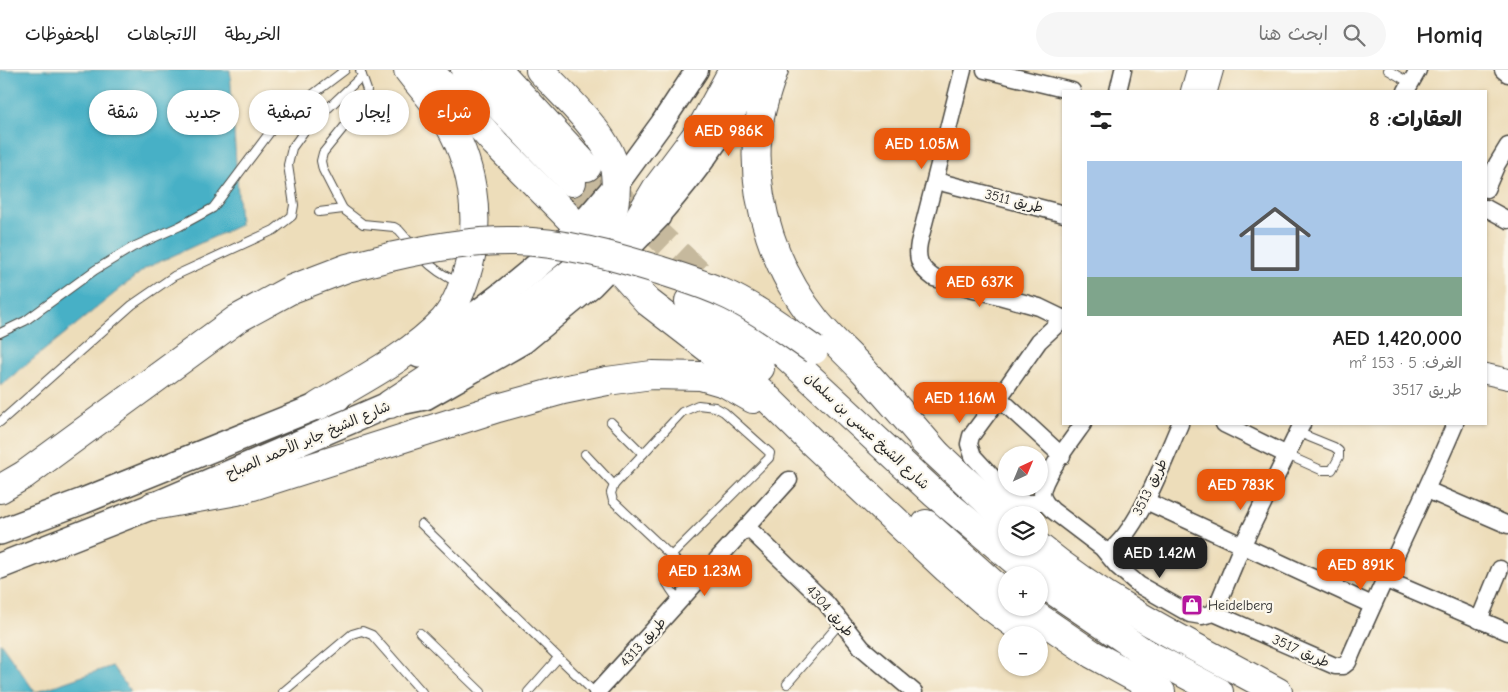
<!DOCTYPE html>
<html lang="ar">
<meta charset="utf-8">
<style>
:root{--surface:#fff;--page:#f6f6f6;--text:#222;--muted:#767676;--line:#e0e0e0;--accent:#ea580c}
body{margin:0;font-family:"Comic Neue","Playpen Sans Arabic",sans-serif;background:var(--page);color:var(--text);direction:rtl;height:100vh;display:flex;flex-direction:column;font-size:19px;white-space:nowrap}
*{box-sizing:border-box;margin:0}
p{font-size:16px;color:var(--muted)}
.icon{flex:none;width:28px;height:28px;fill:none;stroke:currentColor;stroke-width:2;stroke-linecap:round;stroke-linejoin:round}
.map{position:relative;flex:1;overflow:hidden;direction:ltr}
.panel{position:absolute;left:1062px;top:20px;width:425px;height:335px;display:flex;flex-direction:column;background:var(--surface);border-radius:0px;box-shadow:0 1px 4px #0004;direction:rtl}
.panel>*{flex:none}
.hud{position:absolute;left:15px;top:20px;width:475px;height:45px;direction:rtl;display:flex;gap:10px}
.needle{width:32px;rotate:44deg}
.controls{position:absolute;left:998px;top:376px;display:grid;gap:10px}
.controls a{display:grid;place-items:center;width:50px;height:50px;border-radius:50%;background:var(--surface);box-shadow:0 1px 4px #0004;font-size:25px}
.price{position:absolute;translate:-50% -42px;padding:0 11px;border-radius:10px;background:var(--accent);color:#fff;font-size:16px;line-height:32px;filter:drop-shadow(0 1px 2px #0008)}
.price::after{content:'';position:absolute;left:50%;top:30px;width:15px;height:11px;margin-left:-8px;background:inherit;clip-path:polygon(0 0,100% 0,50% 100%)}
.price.selected{background:#222;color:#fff}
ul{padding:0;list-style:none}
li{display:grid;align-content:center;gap:10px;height:265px;padding:0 25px}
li+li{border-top:1px solid var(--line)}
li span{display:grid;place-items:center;height:155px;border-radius:0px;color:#555}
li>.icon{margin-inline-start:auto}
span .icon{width:90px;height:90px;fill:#fffc;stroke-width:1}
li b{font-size:21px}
h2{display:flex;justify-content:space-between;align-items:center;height:60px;padding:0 25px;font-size:21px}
.pill{padding:0 18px;border-radius:22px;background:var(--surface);box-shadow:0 1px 4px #0004;font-size:18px;line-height:45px}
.pill.selected{background:var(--accent);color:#fff}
header{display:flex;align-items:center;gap:30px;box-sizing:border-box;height:70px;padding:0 25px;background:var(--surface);border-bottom:1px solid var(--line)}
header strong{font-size:24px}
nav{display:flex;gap:28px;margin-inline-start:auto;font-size:18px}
.search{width:350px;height:45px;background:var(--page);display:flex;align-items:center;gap:12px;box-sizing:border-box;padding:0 18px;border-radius:28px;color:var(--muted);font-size:19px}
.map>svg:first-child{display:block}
.water{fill:#47b0c6;stroke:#396e78}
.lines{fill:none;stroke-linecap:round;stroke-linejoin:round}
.motorway-tunnel{stroke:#c6b99d;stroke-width:28;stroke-dasharray:28 14;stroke-linecap:butt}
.service-casing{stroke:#484640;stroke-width:10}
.minor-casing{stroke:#484640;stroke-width:19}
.tertiary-casing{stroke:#484640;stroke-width:22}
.secondary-casing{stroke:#484640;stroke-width:25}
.primary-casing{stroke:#484640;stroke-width:28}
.motorway-casing{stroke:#484640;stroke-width:30}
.service{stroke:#fff;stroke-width:8}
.minor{stroke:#fff;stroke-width:16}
.tertiary{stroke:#fff;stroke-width:20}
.secondary{stroke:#fff;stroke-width:22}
.primary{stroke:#fff;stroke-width:25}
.motorway{stroke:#fff;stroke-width:28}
.motorway-bridge-casing{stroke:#484640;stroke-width:30;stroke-linecap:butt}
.motorway-bridge{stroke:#fff;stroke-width:28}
.labels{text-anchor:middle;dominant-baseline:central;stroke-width:4.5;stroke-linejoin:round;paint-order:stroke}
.street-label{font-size:14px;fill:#2b2b2b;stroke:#fbf7ec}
.poi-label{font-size:14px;fill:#2b2b2b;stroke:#fbf7ec;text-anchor:start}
</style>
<header>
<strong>Homiq</strong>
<div class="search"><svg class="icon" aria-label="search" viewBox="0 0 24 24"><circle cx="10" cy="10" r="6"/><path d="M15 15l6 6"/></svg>ابحث هنا</div>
<nav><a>الخريطة</a><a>الاتجاهات</a><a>المحفوظات</a></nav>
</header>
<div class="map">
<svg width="1508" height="622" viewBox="0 0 1508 622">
<rect width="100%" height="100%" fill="#fbf7ec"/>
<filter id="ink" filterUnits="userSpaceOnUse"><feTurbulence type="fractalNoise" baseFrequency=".02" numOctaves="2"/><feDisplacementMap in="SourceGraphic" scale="10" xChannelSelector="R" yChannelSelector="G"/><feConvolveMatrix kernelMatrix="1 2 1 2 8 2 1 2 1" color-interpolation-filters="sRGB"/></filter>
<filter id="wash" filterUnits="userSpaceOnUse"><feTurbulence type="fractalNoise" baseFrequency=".0096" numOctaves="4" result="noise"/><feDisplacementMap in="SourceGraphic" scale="20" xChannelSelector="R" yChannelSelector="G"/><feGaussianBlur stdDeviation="1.12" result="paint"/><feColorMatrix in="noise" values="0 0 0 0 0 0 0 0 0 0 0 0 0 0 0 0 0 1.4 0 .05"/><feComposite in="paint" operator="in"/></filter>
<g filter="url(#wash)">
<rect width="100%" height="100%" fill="#edddba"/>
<g class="water">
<path d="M0,0h230l10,155 -94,43 -146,118z"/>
<path d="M0,572l35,50h-35z"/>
<path d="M112,596l19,26h-95z"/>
</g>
</g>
<g filter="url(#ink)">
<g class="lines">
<g class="motorway-tunnel">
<path d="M587,97l120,115"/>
<path d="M572,112l43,43"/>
</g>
<g class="service-casing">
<g id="service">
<path d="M360,0l7,20 -2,11 -42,52 -2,8 2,9 20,39 20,15 31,3 5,3 14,16"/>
<path d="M1388,0l22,13"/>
<path d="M319,142l24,-3"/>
<path d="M422,187c11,12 23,20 38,26"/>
<path d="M0,263l25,-12 70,-51 38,-23 47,-21 33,-18 66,-88 66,-50"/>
<path d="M0,352l132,-117 42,-29 100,-46 18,-14 2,-11 -6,-40 4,-17 13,-18 57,-54"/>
<path d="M611,352l32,32"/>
<path d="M585,384l29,31"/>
<path d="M1285,384l36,16h11l7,-13v-6l-5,-4 -37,-15"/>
<path d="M421,454l173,168"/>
<path d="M679,531c-11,-16 -23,-26 -8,-45l98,-98 1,-5 -46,-41 -9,-5 -17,-2 -16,7 -68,73 -3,8 2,8 85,80"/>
<path d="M420,563l61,59"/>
<path d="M787,614l54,-62"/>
<path d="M283,622l69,-58 10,-3 10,4 50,57"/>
<path d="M528,622l30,-34"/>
</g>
</g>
<g class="minor-casing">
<g id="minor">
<path d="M963,0l-44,173c-3,17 1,25 15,35l105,29 25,12"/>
<path d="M985,0l87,21"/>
<path d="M1503,0l5,4"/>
<path d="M1118,21l5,-21"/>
<path d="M1406,21l12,-21"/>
<path d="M936,111l128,33"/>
<path d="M1486,119l11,-25 11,-18"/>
<path d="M1486,138l22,12"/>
<path d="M999,328l63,58"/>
<path d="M1083,354c-10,14 -40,53 -41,69 0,7 5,12 10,17l50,38 15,18 22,19 51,29 12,2 12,-3 121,53h8l5,-4c34,-80 73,-158 107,-238"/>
<path d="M1224,354l61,30"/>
<path d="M1427,420l81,35"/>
<path d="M1146,431l226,104"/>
<path d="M1045,433h-22l-12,-6 -38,-41 -4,-12 2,-8 28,-38 40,-57 25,-23"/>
<path d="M747,457l79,76 36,45 52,44"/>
<path d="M1107,483c32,-22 57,-93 73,-129"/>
<path d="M1384,509l124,53"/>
<path d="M1214,543l28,-67 60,-122"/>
<path d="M1479,550l21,-51"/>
<path d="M597,622l192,-212"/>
</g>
</g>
<g class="tertiary-casing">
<g id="tertiary">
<path d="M1191,21l6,-21"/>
<path d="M1207,21l6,-21"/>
<path d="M1486,304l22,5"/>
</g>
</g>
<g class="secondary-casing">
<g id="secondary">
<path d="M616,116l46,-63 35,-53"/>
<path d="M658,146c39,-44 74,-92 99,-146"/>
</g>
</g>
<g class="primary-casing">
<g id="primary">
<path d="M419,285c56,-38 110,-79 159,-126 13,-13 25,-29 38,-43"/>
<path d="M0,462l83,-31 255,-103"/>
<path d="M0,496l153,-60 237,-102 35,-7 98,-56 68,-56 67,-69"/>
</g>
</g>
<g class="motorway-casing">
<g id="motorway">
<path d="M429,0l66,73 103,104 50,55 100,77 63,62 136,128 39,34 43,32"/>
<path d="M465,0l107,112"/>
<path d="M498,0l89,97"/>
<path d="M774,0c-8,22 -16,47 -17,70 -4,65 19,131 59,181 14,17 32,33 47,49 25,27 49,55 73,83"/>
<path d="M628,208l1,-32 12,-32 15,-25 45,-60 32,-59"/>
<path d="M726,230l209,194 97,81"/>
<path d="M689,231l71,67"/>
<path d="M390,334c55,-35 107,-72 158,-113 16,-13 39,-28 51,-45 15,-24 21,-57 14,-84 -9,-30 -52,-69 -73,-92"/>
<path d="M318,336c43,-26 91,-49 126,-86 13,-15 20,-36 25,-55 12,-49 4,-104 -24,-147 -11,-17 -25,-32 -37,-48"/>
<path d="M923,371l83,78"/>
<path d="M0,419l24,-14 213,-156 55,-30 55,-21 43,-11"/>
<path d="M153,436l84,-15 261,-83 65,-18 44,-9 45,-6 49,1 24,7 28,16"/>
<path d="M926,454l66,59 14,10"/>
<path d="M1039,477c73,60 157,100 239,145"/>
<path d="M1039,511l103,70 77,41"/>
<path d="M1025,538l67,46 69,38"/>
</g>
</g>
<use href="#service" class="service"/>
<use href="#minor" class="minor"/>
<use href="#tertiary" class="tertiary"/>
<use href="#secondary" class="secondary"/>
<use href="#primary" class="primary"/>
<use href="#motorway" class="motorway"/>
<g class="motorway-bridge-casing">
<path id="motorway-bridge" d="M390,187c41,-9 83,-17 125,-16 49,1 98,15 144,29 21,7 42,13 62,22 31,13 64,38 93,58"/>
</g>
<use href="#motorway-bridge" class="motorway-bridge"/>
</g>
</g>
<defs>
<g id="shop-square" transform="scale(1.125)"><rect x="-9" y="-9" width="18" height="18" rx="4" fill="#b5179e" stroke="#fbf7ec"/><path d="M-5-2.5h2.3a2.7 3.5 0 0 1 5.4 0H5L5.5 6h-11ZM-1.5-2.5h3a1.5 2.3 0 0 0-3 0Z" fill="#fff"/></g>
</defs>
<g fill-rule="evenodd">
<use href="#shop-square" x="1192" y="535"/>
</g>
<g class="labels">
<g class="street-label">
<text transform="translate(1014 131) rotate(14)">طريق 3511</text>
<text transform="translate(867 361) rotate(43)">شارع الشيخ عيسى بن سلمان</text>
<text transform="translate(308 370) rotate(-23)">شارع الشيخ جابر الأحمد الصباح</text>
<text transform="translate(1150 417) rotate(-64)">طريق 3513</text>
<text transform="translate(830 541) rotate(49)">طريق 4304</text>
<text transform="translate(643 572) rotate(-48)">طريق 4313</text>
<text transform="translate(1301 581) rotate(24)">طريق 3517</text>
</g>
<g class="poi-label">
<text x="1208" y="535">Heidelberg</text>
</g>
</g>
</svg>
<div class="controls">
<a><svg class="needle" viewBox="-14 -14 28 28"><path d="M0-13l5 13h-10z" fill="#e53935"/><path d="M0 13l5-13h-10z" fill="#767676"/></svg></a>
<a><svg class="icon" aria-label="layers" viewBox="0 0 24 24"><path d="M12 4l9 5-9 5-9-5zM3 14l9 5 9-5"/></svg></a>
<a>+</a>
<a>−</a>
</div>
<b class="price" style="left:729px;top:87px">AED 986K</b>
<b class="price" style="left:922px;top:100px">AED 1.05M</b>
<b class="price" style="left:980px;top:238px">AED 637K</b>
<b class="price" style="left:960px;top:354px">AED 1.16M</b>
<b class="price" style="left:1241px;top:441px">AED 783K</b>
<b class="price selected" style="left:1160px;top:509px">AED 1.42M</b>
<b class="price" style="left:1361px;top:521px">AED 891K</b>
<b class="price" style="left:705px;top:527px">AED 1.23M</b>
<div class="hud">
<a class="pill selected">شراء</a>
<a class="pill">إيجار</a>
<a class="pill">تصفية</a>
<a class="pill">جديد</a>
<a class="pill">شقة</a>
</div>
<section class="panel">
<h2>العقارات: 8<svg class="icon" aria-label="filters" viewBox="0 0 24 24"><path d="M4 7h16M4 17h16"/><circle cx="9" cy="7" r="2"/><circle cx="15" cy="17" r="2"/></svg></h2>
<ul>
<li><span style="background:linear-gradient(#a9c7e8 75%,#7fa58c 0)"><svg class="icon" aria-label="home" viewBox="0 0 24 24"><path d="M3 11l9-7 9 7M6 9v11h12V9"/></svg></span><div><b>AED 1,420,000</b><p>الغرف: 5 · 153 m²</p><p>طريق 3517</p></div></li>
</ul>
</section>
</div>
